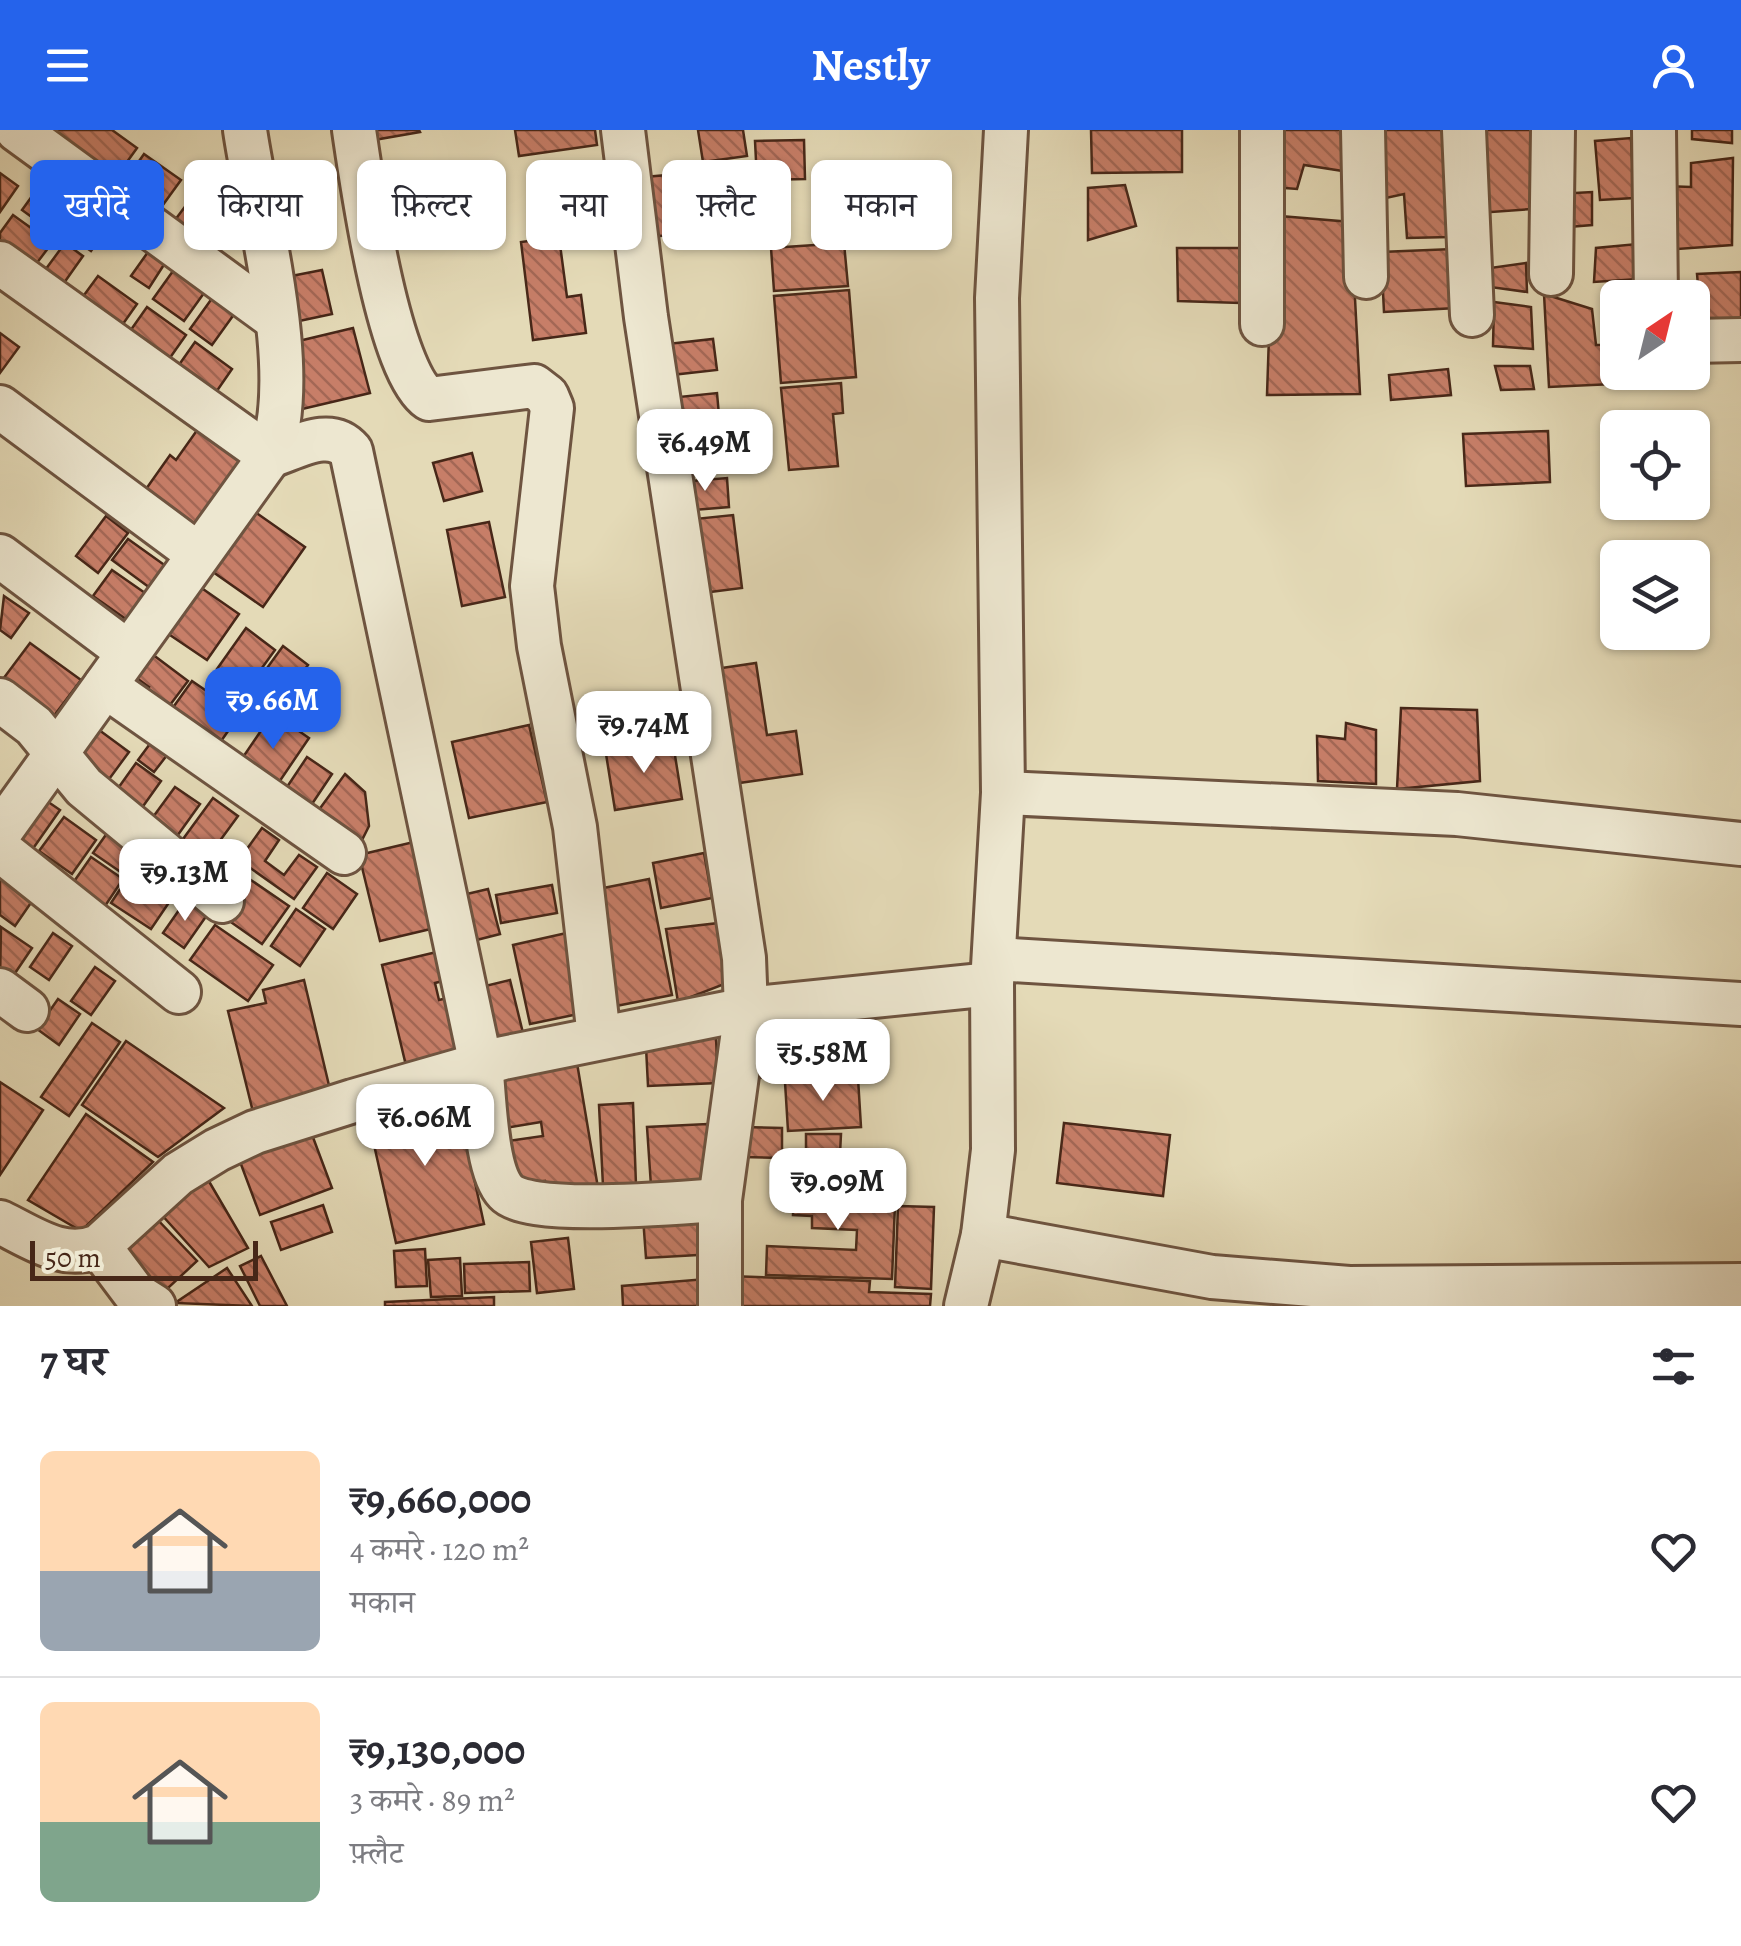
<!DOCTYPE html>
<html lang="hi">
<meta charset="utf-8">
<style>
:root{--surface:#fff;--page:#f2f2f3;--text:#2b2b33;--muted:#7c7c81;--line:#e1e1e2;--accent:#2563eb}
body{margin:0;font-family:Alegreya,"Noto Serif Devanagari",serif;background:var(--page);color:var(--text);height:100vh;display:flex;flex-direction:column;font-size:38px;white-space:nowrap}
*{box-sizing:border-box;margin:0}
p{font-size:32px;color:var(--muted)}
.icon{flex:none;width:55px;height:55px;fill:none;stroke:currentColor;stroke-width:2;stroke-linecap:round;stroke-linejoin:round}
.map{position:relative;height:1176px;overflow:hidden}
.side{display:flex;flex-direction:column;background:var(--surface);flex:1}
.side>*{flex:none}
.hud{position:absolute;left:30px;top:30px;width:1000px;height:90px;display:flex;gap:20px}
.needle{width:65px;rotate:35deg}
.tools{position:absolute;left:1600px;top:150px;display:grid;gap:20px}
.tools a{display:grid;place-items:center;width:110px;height:110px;border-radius:15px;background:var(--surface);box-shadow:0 2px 8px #0004;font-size:50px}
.scale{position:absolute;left:30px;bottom:25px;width:228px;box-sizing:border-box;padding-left:10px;border:5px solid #472718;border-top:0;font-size:28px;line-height:35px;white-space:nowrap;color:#472718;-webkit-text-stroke:8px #ede7d0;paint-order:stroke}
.price{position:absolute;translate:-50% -85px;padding:0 22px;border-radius:20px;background:#fff;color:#222;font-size:32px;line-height:65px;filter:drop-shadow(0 2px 5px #0008)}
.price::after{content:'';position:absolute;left:50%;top:60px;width:30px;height:22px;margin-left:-15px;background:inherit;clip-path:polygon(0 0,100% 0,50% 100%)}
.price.active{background:var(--accent);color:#fff}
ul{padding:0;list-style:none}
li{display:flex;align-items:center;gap:30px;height:250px;padding:0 40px}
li+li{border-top:2px solid var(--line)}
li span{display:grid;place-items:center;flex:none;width:280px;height:200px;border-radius:15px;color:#555}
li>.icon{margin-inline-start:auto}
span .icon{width:120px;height:120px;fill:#fffc;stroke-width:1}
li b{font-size:42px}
h2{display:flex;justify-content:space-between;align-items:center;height:120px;padding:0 40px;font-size:42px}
.pill{padding:0 35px;border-radius:15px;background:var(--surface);box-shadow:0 2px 8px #0004;font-size:35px;line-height:90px}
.pill.active{background:var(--accent);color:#fff}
header{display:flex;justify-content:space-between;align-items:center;height:130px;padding:0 40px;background:var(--accent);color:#fff;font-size:45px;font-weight:700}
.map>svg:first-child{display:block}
.building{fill:url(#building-back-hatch);stroke:#472718;stroke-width:2.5}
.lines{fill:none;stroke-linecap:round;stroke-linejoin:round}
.minor-casing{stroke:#6e5440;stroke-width:48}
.minor{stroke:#ede7d0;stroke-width:42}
</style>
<header><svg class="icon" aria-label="menu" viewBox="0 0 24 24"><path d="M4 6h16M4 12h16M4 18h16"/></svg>Nestly<svg class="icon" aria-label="person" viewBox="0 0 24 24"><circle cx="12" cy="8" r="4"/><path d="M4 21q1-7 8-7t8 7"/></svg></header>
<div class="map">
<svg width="1741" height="1176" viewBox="0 0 1741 1176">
<defs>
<pattern id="building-back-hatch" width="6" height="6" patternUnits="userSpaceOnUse" patternTransform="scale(2.5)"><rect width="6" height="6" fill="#c77e68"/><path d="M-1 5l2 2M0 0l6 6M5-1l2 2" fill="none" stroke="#a36755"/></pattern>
</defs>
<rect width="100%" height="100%" fill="#e4dab7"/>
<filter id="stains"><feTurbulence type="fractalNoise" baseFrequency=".002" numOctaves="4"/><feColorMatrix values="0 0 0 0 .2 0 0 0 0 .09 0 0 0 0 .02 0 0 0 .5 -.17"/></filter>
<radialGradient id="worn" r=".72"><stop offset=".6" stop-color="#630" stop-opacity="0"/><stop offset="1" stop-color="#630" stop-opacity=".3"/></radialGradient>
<g class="building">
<path d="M54,0h58l25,18 -28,39 -64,-44z"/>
<path d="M372,0h47l1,2 -46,8z"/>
<path d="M515,0h80l2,15 -78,11z"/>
<path d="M698,0h45l4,26 -44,6z"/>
<path d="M1091,0h91v42l-90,1z"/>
<path d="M1270,0h78l1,42 -45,-7 -7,24 -25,-2z"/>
<path d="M1369,0h84l-3,107 -43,1 -3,-44 -32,7z"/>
<path d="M1477,0h55v79l-54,4z"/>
<path d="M1692,0h40v13l-40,-4z"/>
<path d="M1631,8l3,60 -34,2 -5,-59z"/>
<path d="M804,10l1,39 -48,1 -2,-39z"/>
<path d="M144,24l37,26 -29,40 -36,-26z"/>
<path d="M1733,28l-1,87 -68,5 1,-64 26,1v-24z"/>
<path d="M701,42l3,33 44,-4 3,36 -58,4 -1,-8 -42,4 -5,-60z"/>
<path d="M0,43l18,13 -18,26z"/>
<path d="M48,44l30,20 -27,37 -29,-21z"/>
<path d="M443,49l8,43 -34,7 -8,-43z"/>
<path d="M1125,55l11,41 -48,14v-52z"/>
<path d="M199,58l35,25 -27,37 -35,-26z"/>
<path d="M1592,62v33l-35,3v-34z"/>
<path d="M83,68l30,22 -22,31 -31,-22z"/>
<path d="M408,71l5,21 -37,7 -5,-20z"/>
<path d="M897,73l1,23 -47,1v-23z"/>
<path d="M309,81l5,32 -44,7 -5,-33z"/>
<path d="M13,85l39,28 -22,29 -30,-22v-17z"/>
<path d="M1280,86l71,6 9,172 -93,1 5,-148z"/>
<path d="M559,107l8,60 14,-2 5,38 -53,7 -12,-98z"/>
<path d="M65,113l18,13 -24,34 -19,-13z"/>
<path d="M844,113l4,43 -74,5 -3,-43z"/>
<path d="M1637,114l2,35 -45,3 2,-34z"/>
<path d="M1177,118h64l-1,55 -62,-2z"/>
<path d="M1453,119l3,59 -72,4 -3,-60z"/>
<path d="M148,122l17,11 -16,25 -18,-12z"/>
<path d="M1526,133l1,29 -37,-5v-19z"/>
<path d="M178,134l31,22 -25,35 -31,-22z"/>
<path d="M322,140l10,44 -47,10 -9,-45z"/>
<path d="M1741,142v50l-39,5 -5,-53z"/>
<path d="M98,146l39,28 -19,27 -39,-29z"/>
<path d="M218,160l22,16 -28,39 -22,-16z"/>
<path d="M849,160l7,87 -75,6 -7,-87z"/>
<path d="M1544,164l48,15 4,36h22v27h17v11l-86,4z"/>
<path d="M1494,172l37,5 2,42 -40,-3z"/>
<path d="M147,177l39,28 -19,27 -39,-28z"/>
<path d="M353,198l17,65 -72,17 -16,-65z"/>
<path d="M0,203l19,14 -19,26z"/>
<path d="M713,209l4,31 -55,6 -4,-31z"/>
<path d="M195,212l37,27 -20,29 -38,-26z"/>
<path d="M1495,236h35l4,23 -33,1z"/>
<path d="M1448,239l3,26 -60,5 -2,-25z"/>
<path d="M841,253l2,30 -10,1 5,52 -49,4 -8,-82z"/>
<path d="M717,263l6,67 -48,3 -6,-65z"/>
<path d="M205,289l51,36 -60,84 -57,-40 31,-44 6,5z"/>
<path d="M1548,301l2,51 -84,4 -3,-52z"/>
<path d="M472,323l10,38 -38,10 -11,-38z"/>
<path d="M727,348l2,29 -47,4 -2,-29z"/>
<path d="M245,375l60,42 -42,60 -60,-42z"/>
<path d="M733,385l9,73 -48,6 -9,-74z"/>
<path d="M106,386l22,17 -30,40 -22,-17z"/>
<path d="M489,392l16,75 -43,9 -15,-76z"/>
<path d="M128,409l49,35 -16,22 -49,-36z"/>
<path d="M112,440l46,32 -18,27 -47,-33z"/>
<path d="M190,450l49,34 -32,46 -49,-33z"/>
<path d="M4,466l25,17 -18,25 -11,-8z"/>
<path d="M246,498l29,22 -29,40 -29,-21z"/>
<path d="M30,513l51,37 -34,45 -47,-42z"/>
<path d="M283,516l25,19 -34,47 -25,-19z"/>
<path d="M144,518l44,33 -27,36 -22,-16 10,-14 -22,-16z"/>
<path d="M756,533l11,72 29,-4 6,43 -77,11 -17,-115z"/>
<path d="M192,551l48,33 -28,40 -48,-34z"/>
<path d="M1401,578l76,2 3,71 -83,8z"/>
<path d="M273,583l36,25 -36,53 -36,-25z"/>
<path d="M1346,593l30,7v54l-58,-3 -1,-45 28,3z"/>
<path d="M529,595l18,77 -78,16 -17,-76z"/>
<path d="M95,597l34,25 -25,34 -34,-26z"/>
<path d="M155,607l16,13 -17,22 -16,-12z"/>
<path d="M673,613l9,56 -67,11 -9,-56z"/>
<path d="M307,627l25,17 -26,39 -25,-17z"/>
<path d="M136,633l25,18 -27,38 -25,-18z"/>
<path d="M345,644l20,18 4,34 -12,24 -44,-32z"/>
<path d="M175,657l25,17 -30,42 -25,-18z"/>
<path d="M41,667l19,13 -28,40 -19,-14z"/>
<path d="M213,668l25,18 -38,52 -25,-18z"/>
<path d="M64,687l32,23 -24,34 -33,-23z"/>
<path d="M115,692l32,22 -22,31 -32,-22z"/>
<path d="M262,698l17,12 -14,21 19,14 15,-20 18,12 -23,32 -55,-39z"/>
<path d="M418,711l21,86 -59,14 -21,-86z"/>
<path d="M704,723l8,45 -51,10 -8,-45z"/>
<path d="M91,727l32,22 -24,36 -33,-22z"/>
<path d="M134,738l40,27 -23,34 -40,-26z"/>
<path d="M327,743l30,21 -24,35 -30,-21z"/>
<path d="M0,745l39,16 -24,35 -15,-11z"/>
<path d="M245,746l44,30 -27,38 -44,-31z"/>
<path d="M649,749l23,116 -61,12 -23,-116z"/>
<path d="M552,755l5,28 -56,10 -5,-28z"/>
<path d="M488,759l12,45 -39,10 -11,-46z"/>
<path d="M186,770l21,15 -23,33 -21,-15z"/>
<path d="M296,779l29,20 -25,37 -29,-20z"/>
<path d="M719,793l8,60 -49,19 -12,-73z"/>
<path d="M215,795l58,40 -25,36 -58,-41z"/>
<path d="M1,797l31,21 -25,37 -7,-4z"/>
<path d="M571,802l17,80 -58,12 -17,-79z"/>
<path d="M53,803l19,13 -23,34 -19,-13z"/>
<path d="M445,820l6,29 -16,4 4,17 17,-4 15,63 -63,15 -26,-109z"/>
<path d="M95,837l20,14 -24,34 -20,-14z"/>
<path d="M304,850l28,118 -78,18 -26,-105 38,-8 -3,-13z"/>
<path d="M510,850l13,53 -42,9 -12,-52z"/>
<path d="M58,869l22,15 -21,31 -22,-16z"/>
<path d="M865,881l2,40 -62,3 -1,-40z"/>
<path d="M92,893l28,19 -51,74 -28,-19z"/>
<path d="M716,907l2,46 -70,3 -2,-39 19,-8z"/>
<path d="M798,907l2,39 -47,2 -2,-40z"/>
<path d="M126,911l98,67 -66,49 -76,-52z"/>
<path d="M576,927l23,137 -48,6 -6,-19 -30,4 -7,-44 35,-5 -2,-14 -36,6 -9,-58z"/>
<path d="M858,948l3,49 -73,4 -3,-49z"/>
<path d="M0,952l43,28 -43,65z"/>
<path d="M455,960l29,134 -88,19 -30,-134 44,-9 3,16 32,-7 -3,-16z"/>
<path d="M633,973l3,82 -33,1 -4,-81z"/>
<path d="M86,984l67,48 -72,69 -53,-31z"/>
<path d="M1064,993l106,12 -7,61 -106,-13z"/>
<path d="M308,994l24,64 -72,27 -24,-64z"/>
<path d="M707,994l4,59 -60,3 -4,-59z"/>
<path d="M743,997l39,1v30l-39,-1z"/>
<path d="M806,1004h35l-1,20h22v21l-56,-1z"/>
<path d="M795,1046l55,2v17h17v8l28,1 -3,75 -126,-4 1,-29 89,4 1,-20 -45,-2v-12l-19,-1z"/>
<path d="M207,1048l41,70 -39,19 -49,-54z"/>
<path d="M323,1075l9,27 -51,18 -10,-28z"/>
<path d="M898,1076l36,1 -3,82 -36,-2z"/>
<path d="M713,1083l2,41 -69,4 -3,-41z"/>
<path d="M155,1087l42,44 -43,40 -41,-45z"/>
<path d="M568,1108l6,51 -37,4 -6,-51z"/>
<path d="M425,1119l2,37 -31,1 -2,-36z"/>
<path d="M261,1126l26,50h-27l-20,-40z"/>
<path d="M460,1128l2,38 -31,1 -3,-37z"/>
<path d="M529,1132l1,29 -65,2 -1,-29z"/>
<path d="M227,1138l25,38 -77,-3z"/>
<path d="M729,1146l141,5 -1,11 62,2 -1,12h-201z"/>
<path d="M706,1149l3,27h-86l-1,-20z"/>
<path d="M494,1167v9h-109v-4z"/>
</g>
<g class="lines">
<g class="minor-casing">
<g id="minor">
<path d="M17,0l259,189"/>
<path d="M354,0c8,54 34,241 75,269l105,-13 13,10 5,12 -20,178 7,60 36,181 24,210"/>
<path d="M623,0l23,187 98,641 2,51 -26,191v106"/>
<path d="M1262,0v194"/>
<path d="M1363,0l3,147"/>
<path d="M1464,0l8,185"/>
<path d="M1654,0l2,168"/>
<path d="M0,133l270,193c26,-8 60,-30 81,-5l130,614c4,31 4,105 25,127 23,25 177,10 214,8"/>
<path d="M1551,144l2,-144"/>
<path d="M1692,211l49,-1"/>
<path d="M0,277l198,147"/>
<path d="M0,426l128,96"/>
<path d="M105,556l239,167"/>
<path d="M0,570l34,26 50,61 138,114"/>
<path d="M1003,663l454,21 284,30"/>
<path d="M0,702l270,-376c32,-82 -12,-237 -25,-326"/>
<path d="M0,720l179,142"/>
<path d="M995,829l746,45"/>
<path d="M0,860l27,20"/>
<path d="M0,1092c33,16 63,39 99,24l79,-72 39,-24 38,-18 98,-31 150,-43 243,-49 246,-25"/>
<path d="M983,1105l229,42 137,11 392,-3"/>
<path d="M99,1116l36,48 19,12"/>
<path d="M966,1176l17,-71 10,-85 -1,-166 11,-191 -6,-495 9,-168"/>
</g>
</g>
<use href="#minor" class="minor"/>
</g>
<rect width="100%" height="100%" filter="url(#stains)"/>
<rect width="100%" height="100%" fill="url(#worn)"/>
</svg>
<div class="tools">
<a><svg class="needle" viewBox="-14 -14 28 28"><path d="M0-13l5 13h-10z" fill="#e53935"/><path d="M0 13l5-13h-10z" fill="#7c7c81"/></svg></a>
<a><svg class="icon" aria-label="locate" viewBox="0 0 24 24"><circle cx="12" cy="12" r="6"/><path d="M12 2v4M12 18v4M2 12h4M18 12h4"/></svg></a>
<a><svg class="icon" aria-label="layers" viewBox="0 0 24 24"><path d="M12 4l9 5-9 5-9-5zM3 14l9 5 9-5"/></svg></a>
</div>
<div class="scale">50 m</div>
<b class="price" style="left:705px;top:364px">₹6.49M</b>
<b class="price active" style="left:273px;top:622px">₹9.66M</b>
<b class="price" style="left:644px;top:646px">₹9.74M</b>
<b class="price" style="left:185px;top:794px">₹9.13M</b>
<b class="price" style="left:823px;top:974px">₹5.58M</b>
<b class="price" style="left:425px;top:1039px">₹6.06M</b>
<b class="price" style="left:838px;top:1103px">₹9.09M</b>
<div class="hud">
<a class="pill active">खरीदें</a>
<a class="pill">किराया</a>
<a class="pill">फ़िल्टर</a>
<a class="pill">नया</a>
<a class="pill">फ़्लैट</a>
<a class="pill">मकान</a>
</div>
</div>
<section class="side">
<h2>7 घर<svg class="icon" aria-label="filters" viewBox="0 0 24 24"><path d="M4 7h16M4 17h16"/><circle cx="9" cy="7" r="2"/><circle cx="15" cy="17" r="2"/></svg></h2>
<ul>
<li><span style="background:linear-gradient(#ffd9b3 60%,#9aa5b1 0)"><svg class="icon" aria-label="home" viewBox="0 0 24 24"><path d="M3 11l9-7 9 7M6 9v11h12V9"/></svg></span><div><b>₹9,660,000</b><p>4 कमरे · 120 m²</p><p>मकान</p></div><svg class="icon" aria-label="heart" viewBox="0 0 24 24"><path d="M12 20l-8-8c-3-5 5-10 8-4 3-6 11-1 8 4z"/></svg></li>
<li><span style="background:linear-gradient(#ffd9b3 60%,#7fa58c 0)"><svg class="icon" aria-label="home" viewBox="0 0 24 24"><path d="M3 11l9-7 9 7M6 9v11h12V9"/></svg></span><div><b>₹9,130,000</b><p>3 कमरे · 89 m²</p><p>फ़्लैट</p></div><svg class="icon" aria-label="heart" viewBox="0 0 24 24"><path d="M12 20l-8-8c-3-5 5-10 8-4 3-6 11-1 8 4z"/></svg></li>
</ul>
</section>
